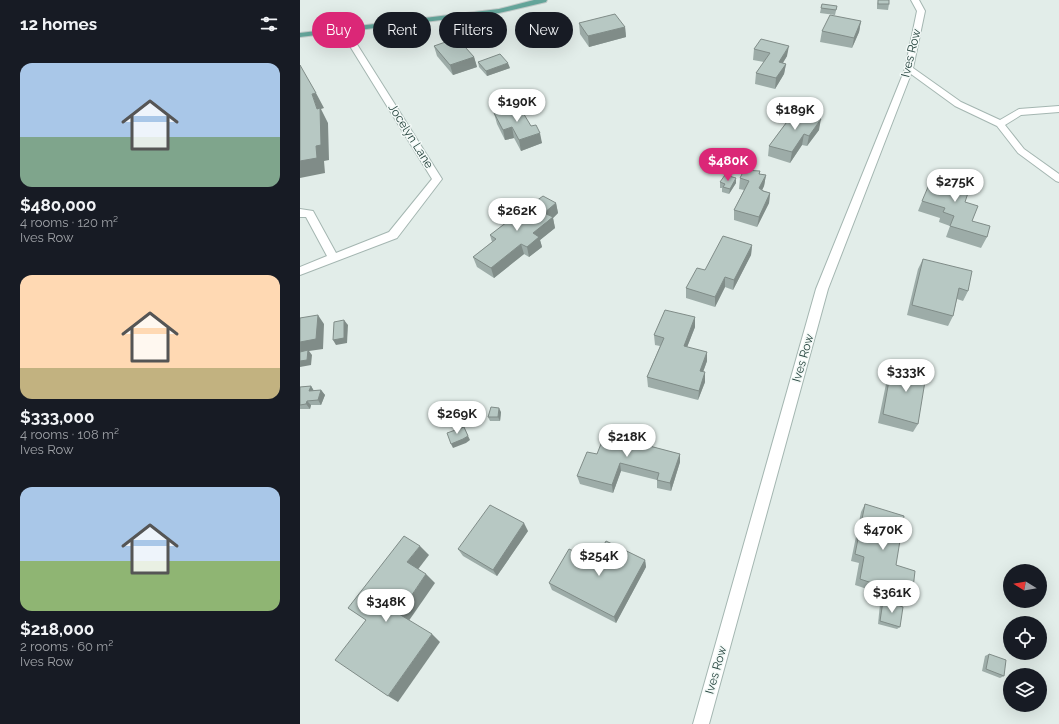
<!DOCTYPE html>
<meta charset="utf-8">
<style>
:root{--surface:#171b24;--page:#242831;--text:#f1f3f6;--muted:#9ea1a6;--accent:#db2777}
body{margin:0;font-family:Raleway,sans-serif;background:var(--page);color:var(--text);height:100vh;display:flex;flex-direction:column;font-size:15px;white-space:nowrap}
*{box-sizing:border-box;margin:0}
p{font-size:13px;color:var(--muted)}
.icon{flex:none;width:22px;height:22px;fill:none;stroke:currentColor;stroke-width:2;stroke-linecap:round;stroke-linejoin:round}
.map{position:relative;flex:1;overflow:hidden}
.drawer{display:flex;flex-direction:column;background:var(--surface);width:300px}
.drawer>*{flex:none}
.banner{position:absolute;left:12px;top:12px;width:380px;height:36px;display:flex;gap:8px}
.needle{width:26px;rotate:281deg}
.buttons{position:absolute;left:703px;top:564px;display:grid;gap:8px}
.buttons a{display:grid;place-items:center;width:44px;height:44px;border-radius:50%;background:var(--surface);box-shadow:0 4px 16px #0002;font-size:20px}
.price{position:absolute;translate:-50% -34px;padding:0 9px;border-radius:14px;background:#fff;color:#222;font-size:13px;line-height:26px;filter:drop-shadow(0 1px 2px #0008)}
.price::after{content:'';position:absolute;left:50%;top:24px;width:12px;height:9px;margin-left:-6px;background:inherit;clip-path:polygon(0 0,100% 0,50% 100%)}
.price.selected{background:var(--accent);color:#fff}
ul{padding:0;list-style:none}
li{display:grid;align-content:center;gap:8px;height:212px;padding:0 20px}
li span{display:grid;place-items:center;height:124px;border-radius:12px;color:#555}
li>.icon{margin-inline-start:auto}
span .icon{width:72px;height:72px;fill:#fffc;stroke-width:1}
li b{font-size:17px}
h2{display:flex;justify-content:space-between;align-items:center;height:48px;padding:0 20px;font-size:17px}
.pill{padding:0 14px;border-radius:18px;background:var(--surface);box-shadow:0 4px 16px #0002;font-size:14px;line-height:36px}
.pill.selected{background:var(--accent);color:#fff}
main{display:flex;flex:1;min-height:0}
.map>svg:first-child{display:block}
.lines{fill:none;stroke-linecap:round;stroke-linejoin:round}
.minor-casing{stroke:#a4b6b1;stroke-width:2}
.major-casing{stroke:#c1cac8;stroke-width:2}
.minor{fill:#fff;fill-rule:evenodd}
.major{fill:#64a59a;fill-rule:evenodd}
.wall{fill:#9daca8}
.shaded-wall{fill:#808c88}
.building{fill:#b7c8c3;stroke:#808c88}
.labels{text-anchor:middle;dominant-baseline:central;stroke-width:3;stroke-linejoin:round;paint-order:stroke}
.street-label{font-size:12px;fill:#21403a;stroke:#f3f9f7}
</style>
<main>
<section class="drawer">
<h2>12 homes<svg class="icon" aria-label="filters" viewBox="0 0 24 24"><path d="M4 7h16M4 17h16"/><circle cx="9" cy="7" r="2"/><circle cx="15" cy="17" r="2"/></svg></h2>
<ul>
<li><span style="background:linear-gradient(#a9c7e8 60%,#7fa58c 0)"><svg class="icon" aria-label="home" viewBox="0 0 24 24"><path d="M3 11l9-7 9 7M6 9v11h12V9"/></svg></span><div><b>$480,000</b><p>4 rooms · 120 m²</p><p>Ives Row</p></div></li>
<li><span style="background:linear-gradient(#ffd9b3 75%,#c2b280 0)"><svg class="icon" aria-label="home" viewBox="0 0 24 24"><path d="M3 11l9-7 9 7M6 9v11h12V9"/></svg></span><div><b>$333,000</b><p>4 rooms · 108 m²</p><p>Ives Row</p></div></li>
<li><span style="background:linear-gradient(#a9c7e8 60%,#8fb573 0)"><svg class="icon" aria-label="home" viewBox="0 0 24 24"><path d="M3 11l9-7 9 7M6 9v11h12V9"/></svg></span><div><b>$218,000</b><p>2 rooms · 60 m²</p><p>Ives Row</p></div></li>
</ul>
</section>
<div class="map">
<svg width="759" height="724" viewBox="0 0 759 724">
<rect width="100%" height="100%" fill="#e2ede9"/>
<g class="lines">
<g class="minor-casing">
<g id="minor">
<path d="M611,0h8l6,11 -12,57 48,34 39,18 19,-11 40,-3v6l-38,3 -16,10 19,24 35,25v8l-3,-1 -38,-28 -21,-27 -42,-20 -44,-32 -83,215 -119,435h-16l123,-435 89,-220 12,-58z"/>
<path d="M41,28h3l4,2 94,149 -45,59 -97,37v-8l27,-11 -21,-39h-6v-8l13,2 23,42 53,-21 43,-53 -92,-149z"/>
</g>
</g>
<g class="major-casing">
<path id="major" d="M234,0h13l-1,2 -47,11 -199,24v-4l199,-24z"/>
</g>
<use href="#minor" class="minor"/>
<use href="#major" class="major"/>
</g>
<g class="wall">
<path d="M578,0l11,4 -1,6 -11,-1v-4z"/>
<path d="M537,6l-2,9 -15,-2 1,-5z"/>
<path d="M561,21l-2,11 -7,16 -32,-6 2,-11z"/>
<path d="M279,23l46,4 1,10 -37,10 -9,-13z"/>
<path d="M134,46l40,11 3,10 -24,8 -16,-19z"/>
<path d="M454,49l33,7 -4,7 3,1 -2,10 -9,15 -20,-5 1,-11 8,-11 -11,-2z"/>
<path d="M178,62l32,6 -23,8 -8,-9z"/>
<path d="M495,111l24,19 -12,16 -5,-1 -12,18 -22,-7 1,-10z"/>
<path d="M194,113l37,13 11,17 -21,8 -7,-13 -9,2 -8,-16z"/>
<path d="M460,171v3l6,1 -2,11 -2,4 8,3 -1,10 -12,24 -23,-7v-10l10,-20 -5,-1 1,-11z"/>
<path d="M420,182l16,1 -7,11 -7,-2v-4h-2z"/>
<path d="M622,201l43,1 7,19 15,16 -6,11 -35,-11 4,-11 -11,-4 1,-4 -22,-7z"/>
<path d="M256,203l2,10 -5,5 2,10 -15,12 2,7 -13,10 -5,-3 -30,24 -17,-11 -4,-10 19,-15 -2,-7 28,-21 -1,-3 15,-7z"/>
<path d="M452,245l-1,10 -18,35 -8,-3 -10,20 -29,-9v-10l19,-18z"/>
<path d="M623,259l45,32 -5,10 -6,-2 -4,17 -5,10 -41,-11 11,-46z"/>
<path d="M395,317v10l-8,20 20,14 -4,11h2v10l-7,18 -50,-13 -1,-10 13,-31 -5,-1 -1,-10z"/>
<path d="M601,362l18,5 -1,57 -5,8 -35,-9 8,-39 4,-9 6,1 1,-4z"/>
<path d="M11,386l3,5 7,-1 4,5 -4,10h-10l-1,4h-10v-22z"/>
<path d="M201,412l-1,9h-10l-2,-4z"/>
<path d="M342,444l38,10v8l-9,29 -14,-3v-8l-36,-9 -8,22 -33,-9 -3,-8 20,-22z"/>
<path d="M565,504l47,93 -6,6 -39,-13v-1l-12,-4 4,-22 -8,-2 10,-49z"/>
<path d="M228,531l-31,45 -34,-20 -5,-7z"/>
<path d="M345,560l1,7 -30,56 -64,-33 -3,-7 46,-22z"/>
<path d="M583,601l17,26 -3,2 -19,-5 2,-20z"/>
<path d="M689,654l15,22 -4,2 -18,-7 3,-15z"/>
</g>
<g class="shaded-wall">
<path d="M561,21l-2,11 -7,16 2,-10z"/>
<path d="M325,27l1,10 -37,10 -1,-11z"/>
<path d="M489,46l-2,10 -10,16 2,-10z"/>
<path d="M174,57l3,10 -24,8 -3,-10z"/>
<path d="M208,63l2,5 -23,8 -1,-5z"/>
<path d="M486,64l-2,10 -9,15 1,-11z"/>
<path d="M16,93l8,15 -3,1 7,14 1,37 -5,1 1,12 -25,5v-17l16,-15 1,-37 -5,-15z"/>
<path d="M521,119l-2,11 -12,16 2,-10z"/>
<path d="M212,127l2,11 -9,2 -2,-10z"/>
<path d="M240,133l2,10 -21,8 -2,-11z"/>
<path d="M504,134l-2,11 -12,18 2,-11z"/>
<path d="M466,175l-2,11 -6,13 1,-11z"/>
<path d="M436,178v5l-7,11 1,-5z"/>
<path d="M470,193l-1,10 -12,24 2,-10z"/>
<path d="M256,203l2,10 -5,5 2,10 -15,12 2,7 -13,10 -2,-10 6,-14 11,-20z"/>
<path d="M221,244l3,10 -30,24 -3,-10z"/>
<path d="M452,245l-1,10 -18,35 1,-10z"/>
<path d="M425,277v10l-10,20v-10z"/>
<path d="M18,315l6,9 -1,25 -14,2 3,4 -1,10 -11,2v-25z"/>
<path d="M395,317v10l-11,28v-9z"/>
<path d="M44,320l4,5 -1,18 -11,2 -3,-5z"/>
<path d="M407,352v9l-7,19v-9z"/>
<path d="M405,372v10l-7,18 1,-9z"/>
<path d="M11,386l3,5h-5z"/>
<path d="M21,390l4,5 -4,10 -3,-5z"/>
<path d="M7,401l4,4 -1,4 -4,-5z"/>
<path d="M199,408l2,4 -1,9 -2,-4z"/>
<path d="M164,427l6,13 -4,3 -13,5 -2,-4z"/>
<path d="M341,435l1,9 -4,-1z"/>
<path d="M380,454v8l-9,29 -1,-8z"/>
<path d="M320,463l1,8 -8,22 -1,-8z"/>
<path d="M224,523l4,8 -31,45 -4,-6z"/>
<path d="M120,546l9,9 -13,17 -9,-10z"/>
<path d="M345,560l1,7 -30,56 -2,-6z"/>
<path d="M126,574l9,9 -27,39 -9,-8z"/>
<path d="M132,634l8,8 -42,60 -10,-6z"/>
</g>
<g class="building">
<rect x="578" y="0" width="11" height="4"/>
<path d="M522,4l15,2 -1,4 -15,-2z"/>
<path d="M315,14l10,13 -37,9 -9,-13z"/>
<path d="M530,15l31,6 -7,17 -32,-7z"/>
<path d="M157,38l17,19 -24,8 -16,-19z"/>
<path d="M461,39l28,7 -10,16 7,2 -10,14 -20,-5 14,-20 -16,-4z"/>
<path d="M200,54l8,9 -22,8 -8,-9z"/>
<path d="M0,65l16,28 -4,1 5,15 3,-1 1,37 -5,1 1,12 -17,3z"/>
<path d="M219,106l12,20 5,-1 4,8 -21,7 -7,-13 -9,3 -9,-17z"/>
<path d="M495,111l26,8 -12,17 -5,-2 -12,18 -23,-6z"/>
<path d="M444,170l16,1 -1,3 7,1 -7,13 4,3 7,2 -11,24 -25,-7 15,-29 -9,-3z"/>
<path d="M634,173l37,11 -6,18 13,4 -6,15 18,5 -3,11 -37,-11 4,-10 -11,-4 2,-4 -23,-7z"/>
<path d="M425,175l11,3 -6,11 -7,-2 2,-3 -5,-2z"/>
<path d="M243,196l13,7 -12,10 9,4 -20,16 6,4 -12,10 -6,-3 -30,24 -18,-11 23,-18 -6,-4 30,-23 -3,-1 11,-9 4,2z"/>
<path d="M423,236l29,9 -18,35 -9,-3 -10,20 -29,-9 11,-20 8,2z"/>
<path d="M623,259l49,12 -4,20 -9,-3 -6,28 -41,-11z"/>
<path d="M365,310l30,7 -11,29 23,6 -7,19 5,1 -6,19 -52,-14 17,-39 -10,-3z"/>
<path d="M18,315l-2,24 -16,3v-24z"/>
<path d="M44,320v18l-11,2 1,-18z"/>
<path d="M8,350l-1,10 -7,1v-9z"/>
<path d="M601,362l10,3 3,-3 5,5 8,2 -9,55 -35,-10 7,-39 8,2z"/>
<path d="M11,386l-2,5 12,-1 -3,10 -11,1 -1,3 -6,1v-18z"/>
<path d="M191,407l8,1 -1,9h-10z"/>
<path d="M308,426l33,9 -3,8 42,11 -10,29 -13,-3 2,-7 -39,-10 -8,22 -35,-9 10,-24 10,2z"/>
<path d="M164,427l4,9 -5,3 -12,5 -4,-11z"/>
<path d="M565,504l39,12 -8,49 19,6 -3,26 -40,-13v-1l-12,-4 4,-22 -9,-3z"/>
<path d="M190,505l34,18 -31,47 -35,-21z"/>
<path d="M104,536l16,10 -13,16 19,12 -27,40 33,20 -44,62 -53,-36 31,-40 -18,-12z"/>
<path d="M306,541l39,19 -31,57 -65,-34 20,-34 26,12z"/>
<path d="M583,601l20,6 -3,20 -20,-6z"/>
<path d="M689,654l17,6 -2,16 -18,-7z"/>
</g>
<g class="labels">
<g class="street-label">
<text transform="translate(611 53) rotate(-76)">Ives Row</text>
<text transform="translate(111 136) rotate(58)">Jocelyn Lane</text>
<text transform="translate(503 358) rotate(-74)">Ives Row</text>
<text transform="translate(416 670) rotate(-74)">Ives Row</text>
</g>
</g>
</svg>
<div class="buttons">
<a><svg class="needle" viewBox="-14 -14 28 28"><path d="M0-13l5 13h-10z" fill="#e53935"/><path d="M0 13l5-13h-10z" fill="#9ea1a6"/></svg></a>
<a><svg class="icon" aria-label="locate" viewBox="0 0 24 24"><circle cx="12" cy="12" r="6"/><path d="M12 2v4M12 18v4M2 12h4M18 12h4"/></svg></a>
<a><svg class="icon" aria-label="layers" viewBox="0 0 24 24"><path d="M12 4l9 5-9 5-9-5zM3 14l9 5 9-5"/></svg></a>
</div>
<b class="price" style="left:217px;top:123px">$190K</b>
<b class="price" style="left:495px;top:131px">$189K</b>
<b class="price selected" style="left:428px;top:182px">$480K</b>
<b class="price" style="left:655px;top:203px">$275K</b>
<b class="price" style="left:217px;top:232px">$262K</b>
<b class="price" style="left:606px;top:393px">$333K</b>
<b class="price" style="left:157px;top:435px">$269K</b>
<b class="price" style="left:327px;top:458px">$218K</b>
<b class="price" style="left:583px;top:551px">$470K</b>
<b class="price" style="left:299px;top:577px">$254K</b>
<b class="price" style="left:592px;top:614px">$361K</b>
<b class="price" style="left:86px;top:623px">$348K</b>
<div class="banner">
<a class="pill selected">Buy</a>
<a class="pill">Rent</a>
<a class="pill">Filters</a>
<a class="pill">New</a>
</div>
</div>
</main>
